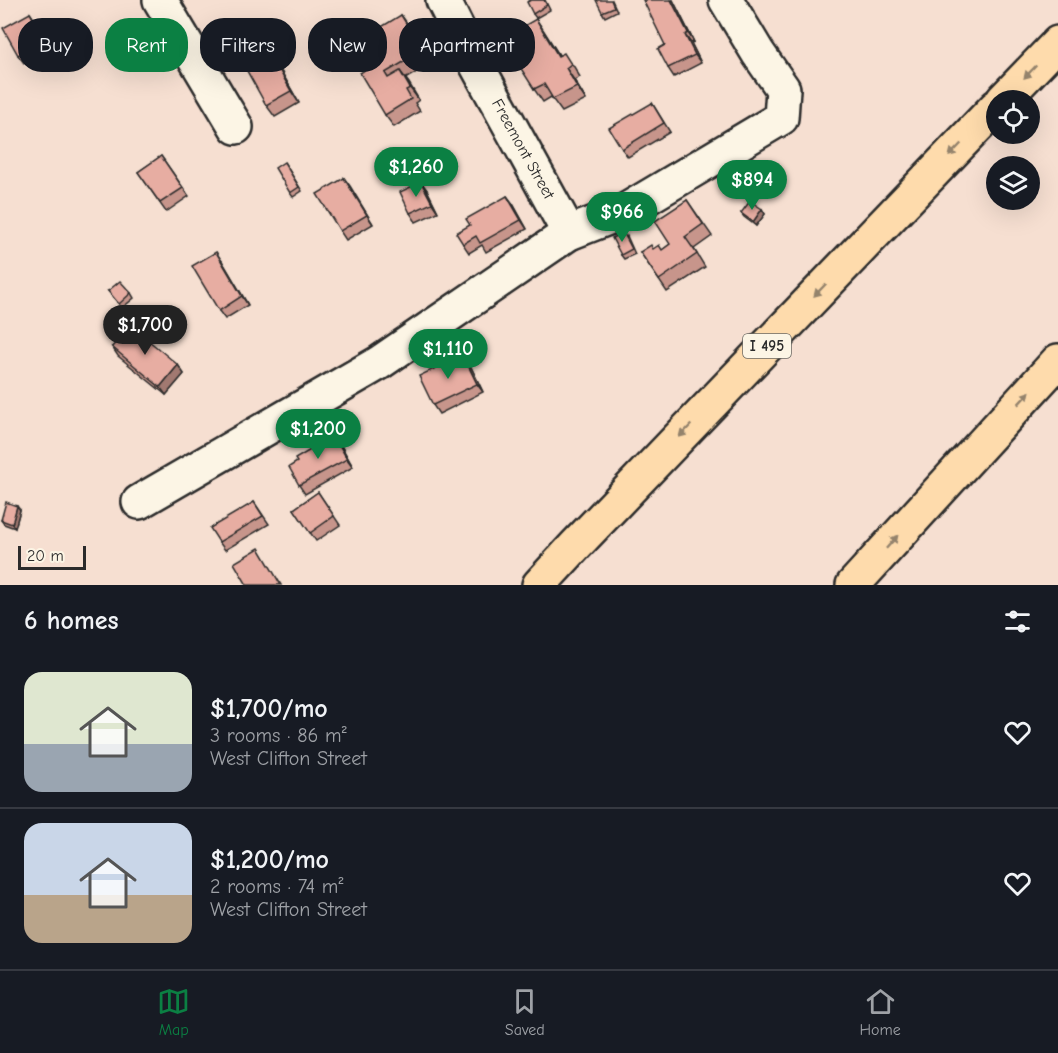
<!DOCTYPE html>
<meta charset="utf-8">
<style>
:root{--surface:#171b24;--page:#20242c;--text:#f1f3f6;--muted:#9ea1a6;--line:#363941;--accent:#0b8043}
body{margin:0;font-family:"Comic Neue",sans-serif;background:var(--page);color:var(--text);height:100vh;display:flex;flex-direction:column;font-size:22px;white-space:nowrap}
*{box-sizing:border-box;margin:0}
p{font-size:20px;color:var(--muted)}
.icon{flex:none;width:33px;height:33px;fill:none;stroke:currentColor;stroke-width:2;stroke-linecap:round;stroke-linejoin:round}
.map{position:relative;height:585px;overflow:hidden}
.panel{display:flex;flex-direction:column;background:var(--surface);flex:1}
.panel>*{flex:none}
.top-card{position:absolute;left:18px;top:18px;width:600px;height:54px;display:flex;gap:12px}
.fabs{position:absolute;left:986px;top:90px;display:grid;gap:12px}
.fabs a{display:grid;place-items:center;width:54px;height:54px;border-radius:50%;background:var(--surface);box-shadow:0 6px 24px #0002;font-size:30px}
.scale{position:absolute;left:18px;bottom:15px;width:68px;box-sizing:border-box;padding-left:6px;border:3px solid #2b2b2b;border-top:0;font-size:16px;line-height:21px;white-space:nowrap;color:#2b2b2b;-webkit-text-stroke:4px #fcf5e5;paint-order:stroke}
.price{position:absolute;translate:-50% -51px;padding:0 14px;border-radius:21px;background:var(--accent);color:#fff;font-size:20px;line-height:39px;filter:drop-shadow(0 2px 3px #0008)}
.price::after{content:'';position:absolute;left:50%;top:36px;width:18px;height:14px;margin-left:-9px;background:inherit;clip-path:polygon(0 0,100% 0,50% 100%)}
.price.on{background:#222;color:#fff}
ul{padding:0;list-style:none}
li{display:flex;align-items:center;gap:18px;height:150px;padding:0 24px}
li+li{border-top:2px solid var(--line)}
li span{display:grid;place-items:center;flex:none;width:168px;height:120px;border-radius:18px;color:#555}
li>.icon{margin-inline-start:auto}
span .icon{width:72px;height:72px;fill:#fffc;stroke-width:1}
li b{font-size:26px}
h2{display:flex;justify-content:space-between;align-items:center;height:72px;padding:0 24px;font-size:26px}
.pill{padding:0 21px;border-radius:24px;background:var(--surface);box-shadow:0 6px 24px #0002;font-size:21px;line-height:54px}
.pill.on{background:var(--accent);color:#fff}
.menu{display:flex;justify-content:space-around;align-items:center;height:84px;border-top:2px solid var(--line);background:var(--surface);font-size:16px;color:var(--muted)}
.menu a{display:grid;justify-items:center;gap:3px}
.menu .on{color:var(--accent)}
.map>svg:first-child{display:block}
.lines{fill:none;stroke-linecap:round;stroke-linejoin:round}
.minor-casing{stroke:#2b2b2b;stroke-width:38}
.highway-casing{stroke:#2b2b2b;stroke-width:38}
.minor{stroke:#fcf5e5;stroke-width:33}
.highway{stroke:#fedbac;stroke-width:33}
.wall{fill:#c7958b;stroke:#2b2b2b;stroke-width:1.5}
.shaded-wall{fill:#a27971;stroke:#2b2b2b;stroke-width:1.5}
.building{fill:#e7ada2;stroke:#2b2b2b;stroke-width:1.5}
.oneway{fill:#94836c}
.labels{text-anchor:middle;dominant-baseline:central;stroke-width:6;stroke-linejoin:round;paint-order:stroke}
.shield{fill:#fcf5e5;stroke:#6a6863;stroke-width:1.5}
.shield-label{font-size:15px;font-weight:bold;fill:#2b2b2b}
.street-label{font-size:16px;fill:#2b2b2b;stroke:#fcf5e5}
</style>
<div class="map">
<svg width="1058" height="585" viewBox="0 0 1058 585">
<rect width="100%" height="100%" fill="#f6dfd1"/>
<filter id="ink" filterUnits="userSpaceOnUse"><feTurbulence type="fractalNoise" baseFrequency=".0167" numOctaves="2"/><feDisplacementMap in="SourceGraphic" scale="12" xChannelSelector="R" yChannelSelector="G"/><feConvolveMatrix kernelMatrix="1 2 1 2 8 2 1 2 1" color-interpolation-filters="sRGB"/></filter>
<g filter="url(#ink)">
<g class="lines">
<g class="minor-casing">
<g id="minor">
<path d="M160,0l76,127"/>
<path d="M443,0l21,42 105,191"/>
<path d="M139,502l240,-139 190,-130 54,-21 158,-94 2,-29 -25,-36 -32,-53"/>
</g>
</g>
<g class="highway-casing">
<g id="highway">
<path d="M1003,100l55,-57"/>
<path d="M539,585l36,-39 421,-439"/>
<path d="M853,585l205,-224"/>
</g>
</g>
<use href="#minor" class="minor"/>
<use href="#highway" class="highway"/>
</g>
<g class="wall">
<path d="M531,0h14l5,10 -14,8 -3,-4z"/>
<path d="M612,0l5,11 -12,6 -3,-5z"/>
<path d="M673,0l21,42 -3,1 10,20 -27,14 -6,-9 -3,-23z"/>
<path d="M30,13l6,9 15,27 -27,14 -6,-8z"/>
<path d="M401,15l21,33 -4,3 9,15 -22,13 14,21 -4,3 5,8 -26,16 -9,-12 -11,-51z"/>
<path d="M536,19l23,36 14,10 7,12 -6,3 12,20 -24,12 -11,-15 -8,5 -9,-13 -5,-28z"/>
<path d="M335,24l11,14 -12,9 -10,-15z"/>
<path d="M260,34l39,69 -24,14 -9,-12z"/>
<path d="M652,103l18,29 -42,25 -6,-8z"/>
<path d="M161,156l28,40 -23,16 -28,-40z"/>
<path d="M284,162l18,29 -9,6 -3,-4z"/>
<path d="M344,178l29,46 -27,16 -6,-9z"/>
<path d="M421,182l6,8 11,22 -22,10 -6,-9z"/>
<path d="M507,196l6,8 14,25 -41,23 -4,-7 -13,8 -6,-9 7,-19z"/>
<path d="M687,200l25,36 -18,13 11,18 -38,25 -27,-40 14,-3 8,1 8,-6z"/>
<path d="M762,209l3,5 -9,12 -12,-9 -3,-4z"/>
<path d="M627,236l8,18 -11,5 -3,-4z"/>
<path d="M222,261l26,44 -23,14 -6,-8z"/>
<path d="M108,291l23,2 3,5 -12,10z"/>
<path d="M112,347l66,18 6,9 -18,21 -48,-39z"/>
<path d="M469,363l14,29 -44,22 -6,-9z"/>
<path d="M339,442l14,25 -48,27 -6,-9z"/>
<path d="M318,492l22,33 -24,16 -22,-32z"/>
<path d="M254,502l15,22 -44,26 -6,-8z"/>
<path d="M20,510l-5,18 -11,-4 -3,-4z"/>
</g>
<g class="shaded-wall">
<path d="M671,0h2l21,42 -6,-9z"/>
<path d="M30,13l6,9 15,27 -6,-9z"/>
<path d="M401,15l9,12 12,21 -8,-12z"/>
<path d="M536,19l8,12 23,37 -9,-12z"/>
<path d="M252,22l8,12 39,69 -8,-12z"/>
<path d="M685,35l6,8 10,20 -6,-8z"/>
<path d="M566,68l8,12 12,20 -9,-13z"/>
<path d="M400,71l9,12 10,17 -9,-12z"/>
<path d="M344,178l6,8 23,38 -6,-9z"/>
<path d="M421,182l6,8 11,22 -6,-9z"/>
<path d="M507,196l6,8 14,25 -6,-9z"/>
<path d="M762,209l3,5 -9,12 -3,-4z"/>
<path d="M216,252l6,9 26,44 -6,-9z"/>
<path d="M463,355l6,8 14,29 -6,-8z"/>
<path d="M178,365l6,9 -18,21 -6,-8z"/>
<path d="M333,434l6,8 14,25 -6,-8z"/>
<path d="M17,506l3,4 -5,18 -3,-4z"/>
</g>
<g class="building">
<path d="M531,0h13l3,5 -14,9 -6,-12z"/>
<path d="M596,0h15l3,7 -12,5z"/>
<path d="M643,0h28l17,33 -3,2 10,20 -27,13 -10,-19 7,-4z"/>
<path d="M30,13l15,27 -27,15 -15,-27z"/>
<path d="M401,15l13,21 -4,3 9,14 -34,20 3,5 12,-7 10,17 -4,2 5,9 -26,16 -25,-42 14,-9 -14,-24z"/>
<path d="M536,19l22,37 6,-3 7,11 -5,4 11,19 -24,12 -9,-15 -10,5 -14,-22 9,-6 -17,-28z"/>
<path d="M252,22l39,69 -25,14 -39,-70z"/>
<path d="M335,24l7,10 -11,8 -7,-10z"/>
<path d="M652,103l12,20 -42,26 -13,-21z"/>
<path d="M161,156l22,32 -23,15 -22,-31z"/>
<path d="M284,162l15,25 -9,6 -15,-25z"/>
<path d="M344,178l23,37 -27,16 -23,-37z"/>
<path d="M421,182l11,21 -22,10 -10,-21z"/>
<path d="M507,196l14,24 -41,23 -4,-7 -13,8 -7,-11 14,-8 -4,-6z"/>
<path d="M687,200l16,24 -18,13 12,17 -38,26 -19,-28 11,-7 2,4 6,-4 3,5 8,-6 -15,-23z"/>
<path d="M750,201l12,8 -9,13 -12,-9z"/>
<path d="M623,232l9,17 -11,6 -9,-17z"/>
<path d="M216,252l26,44 -23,15 -27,-45z"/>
<path d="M120,281l11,12 -12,11 -11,-13z"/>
<path d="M130,325l48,40 -18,22 -48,-40z"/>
<path d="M463,355l14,29 -44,21 -14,-29z"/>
<path d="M333,434l14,25 -48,26 -10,-18 8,-5 -2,-3 17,-10 -2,-2z"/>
<path d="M318,492l16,24 -24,17 -16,-24z"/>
<path d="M6,502l11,4 -5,18 -11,-4z"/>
<path d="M254,502l9,14 -44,26 -9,-14z"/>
<path d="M259,548l22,37h-34l-13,-22z"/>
</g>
<defs><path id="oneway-solid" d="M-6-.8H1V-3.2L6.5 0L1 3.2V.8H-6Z" transform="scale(1.5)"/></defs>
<g class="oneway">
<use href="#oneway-solid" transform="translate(1030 72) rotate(134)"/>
<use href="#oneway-solid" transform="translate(955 150) rotate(134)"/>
<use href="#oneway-solid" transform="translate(820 290) rotate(134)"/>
<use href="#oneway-solid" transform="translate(1024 398) rotate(-47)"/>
<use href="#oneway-solid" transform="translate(685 431) rotate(134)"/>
<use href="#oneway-solid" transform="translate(892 542) rotate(-48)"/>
</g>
</g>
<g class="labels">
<rect class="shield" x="743" y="334" width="48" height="24" rx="4.5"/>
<g class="shield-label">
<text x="767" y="346">I 495</text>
</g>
<g class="street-label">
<text transform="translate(523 149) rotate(61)">Freemont Street</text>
</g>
</g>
</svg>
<div class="fabs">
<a><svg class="icon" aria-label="locate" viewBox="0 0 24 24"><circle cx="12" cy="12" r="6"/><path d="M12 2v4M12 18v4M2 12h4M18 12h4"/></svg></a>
<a><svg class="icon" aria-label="layers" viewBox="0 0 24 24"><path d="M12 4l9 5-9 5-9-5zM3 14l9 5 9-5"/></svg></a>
</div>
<div class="scale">20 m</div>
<b class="price" style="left:416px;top:198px">$1,260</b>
<b class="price" style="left:752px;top:211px">$894</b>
<b class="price" style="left:622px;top:243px">$966</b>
<b class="price on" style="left:145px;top:356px">$1,700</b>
<b class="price" style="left:448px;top:380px">$1,110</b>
<b class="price" style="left:318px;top:460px">$1,200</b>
<div class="top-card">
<a class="pill">Buy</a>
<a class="pill on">Rent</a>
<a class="pill">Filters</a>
<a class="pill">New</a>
<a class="pill">Apartment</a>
</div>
</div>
<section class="panel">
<h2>6 homes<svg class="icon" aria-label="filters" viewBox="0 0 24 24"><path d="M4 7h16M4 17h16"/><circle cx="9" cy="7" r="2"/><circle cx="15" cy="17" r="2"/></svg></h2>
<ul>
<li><span style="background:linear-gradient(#dfe7d0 60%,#9aa5b1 0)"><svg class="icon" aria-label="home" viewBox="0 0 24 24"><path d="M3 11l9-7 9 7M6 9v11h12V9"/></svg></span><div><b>$1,700/mo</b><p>3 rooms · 86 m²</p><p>West Clifton Street</p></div><svg class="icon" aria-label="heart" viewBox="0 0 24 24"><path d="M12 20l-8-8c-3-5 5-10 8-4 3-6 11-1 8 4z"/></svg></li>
<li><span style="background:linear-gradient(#c9d6e8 60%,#b9a48a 0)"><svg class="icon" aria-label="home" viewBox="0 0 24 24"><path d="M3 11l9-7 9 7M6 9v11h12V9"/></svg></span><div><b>$1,200/mo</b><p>2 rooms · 74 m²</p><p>West Clifton Street</p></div><svg class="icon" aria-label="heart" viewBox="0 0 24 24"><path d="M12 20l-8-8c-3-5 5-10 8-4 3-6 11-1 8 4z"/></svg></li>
</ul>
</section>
<nav class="menu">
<a class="on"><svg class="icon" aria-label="map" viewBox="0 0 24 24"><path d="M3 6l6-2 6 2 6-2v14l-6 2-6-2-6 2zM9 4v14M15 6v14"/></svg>Map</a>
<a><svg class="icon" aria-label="saved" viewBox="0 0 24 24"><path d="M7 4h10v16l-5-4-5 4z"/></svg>Saved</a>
<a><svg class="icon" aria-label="home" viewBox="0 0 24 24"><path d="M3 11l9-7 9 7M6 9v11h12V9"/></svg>Home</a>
</nav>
